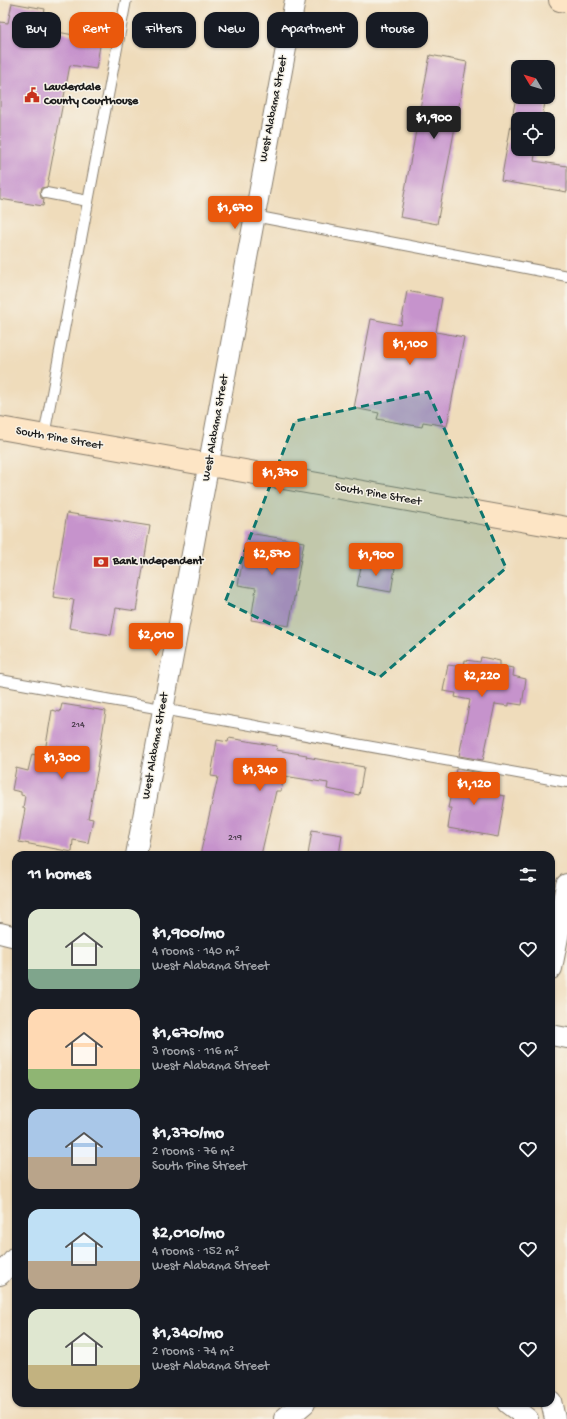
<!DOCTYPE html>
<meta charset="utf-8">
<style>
:root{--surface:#171b24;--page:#242831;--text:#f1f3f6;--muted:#9ea1a6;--accent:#ea580c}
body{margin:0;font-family:"Gochi Hand",sans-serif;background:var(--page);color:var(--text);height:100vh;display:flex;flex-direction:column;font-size:15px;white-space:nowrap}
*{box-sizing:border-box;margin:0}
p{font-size:13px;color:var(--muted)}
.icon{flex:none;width:22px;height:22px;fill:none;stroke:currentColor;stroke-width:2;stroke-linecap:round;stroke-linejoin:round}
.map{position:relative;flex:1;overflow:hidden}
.sheet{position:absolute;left:12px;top:851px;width:543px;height:556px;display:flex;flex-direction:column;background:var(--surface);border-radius:12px;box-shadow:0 1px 3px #0004}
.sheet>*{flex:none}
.banner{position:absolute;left:12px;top:12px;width:543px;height:36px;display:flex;gap:8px}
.needle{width:26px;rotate:308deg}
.fabs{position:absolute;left:511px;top:60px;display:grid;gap:8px}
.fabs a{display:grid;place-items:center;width:44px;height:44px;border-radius:8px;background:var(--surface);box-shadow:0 1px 3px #0004;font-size:20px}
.price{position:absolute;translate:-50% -34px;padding:0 9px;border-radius:4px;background:var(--accent);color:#fff;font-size:13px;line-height:26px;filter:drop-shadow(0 1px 2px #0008)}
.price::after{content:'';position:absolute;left:50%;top:24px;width:12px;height:9px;margin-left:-6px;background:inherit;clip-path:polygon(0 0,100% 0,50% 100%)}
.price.selected{background:#222;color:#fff}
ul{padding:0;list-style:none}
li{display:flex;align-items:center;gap:12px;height:100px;padding:0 16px}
li span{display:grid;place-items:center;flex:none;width:112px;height:80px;border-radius:12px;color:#555}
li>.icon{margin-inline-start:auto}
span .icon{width:48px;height:48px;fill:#fffc;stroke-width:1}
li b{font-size:17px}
h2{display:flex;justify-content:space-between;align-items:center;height:48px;padding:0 16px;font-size:17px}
.pill{padding:0 14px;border-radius:12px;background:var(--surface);box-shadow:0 1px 3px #0004;font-size:14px;line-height:36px}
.pill.selected{background:var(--accent);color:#fff}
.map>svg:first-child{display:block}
.building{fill:#c693cc}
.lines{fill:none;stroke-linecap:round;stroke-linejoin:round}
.service-casing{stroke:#867c6c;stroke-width:12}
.minor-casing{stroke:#867c6c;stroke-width:22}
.tertiary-casing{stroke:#867c6c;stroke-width:24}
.secondary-casing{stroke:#867c6c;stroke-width:24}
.service{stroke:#fff;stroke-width:10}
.minor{stroke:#fff;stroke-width:20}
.tertiary{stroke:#fff;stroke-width:22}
.secondary{stroke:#fde5c5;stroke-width:22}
.marked{fill:#0f766e;fill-opacity:0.2;stroke:#0f766e;stroke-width:3;stroke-dasharray:8 5;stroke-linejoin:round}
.labels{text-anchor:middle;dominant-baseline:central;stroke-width:3;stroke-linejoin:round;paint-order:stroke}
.number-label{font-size:10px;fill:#463a48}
.poi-label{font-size:12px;font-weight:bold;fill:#1c1c1c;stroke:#f7f3e8;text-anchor:start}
.street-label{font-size:12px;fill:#1c1c1c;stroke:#f7f3e8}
</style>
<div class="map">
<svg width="567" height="1419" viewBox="0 0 567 1419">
<rect width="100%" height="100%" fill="#f7f3e8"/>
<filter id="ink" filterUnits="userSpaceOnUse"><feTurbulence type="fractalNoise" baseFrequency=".025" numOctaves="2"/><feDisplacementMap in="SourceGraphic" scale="8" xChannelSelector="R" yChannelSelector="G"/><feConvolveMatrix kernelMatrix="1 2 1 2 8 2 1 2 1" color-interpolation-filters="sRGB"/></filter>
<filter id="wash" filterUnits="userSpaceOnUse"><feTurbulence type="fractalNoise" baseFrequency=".012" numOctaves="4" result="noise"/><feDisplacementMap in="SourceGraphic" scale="16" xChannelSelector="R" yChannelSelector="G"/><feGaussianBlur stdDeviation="0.9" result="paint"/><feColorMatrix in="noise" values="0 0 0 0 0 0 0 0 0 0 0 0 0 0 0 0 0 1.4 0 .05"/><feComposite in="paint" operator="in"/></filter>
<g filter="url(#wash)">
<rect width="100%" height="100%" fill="#efdcbb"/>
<g id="blocks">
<g class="building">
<path d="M12,3l33,6 -4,20 60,11 -5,29 -26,-4 -23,122 -6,1 -1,4 1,6 3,1 -1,7 -43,-7v-177l8,1z"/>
<path d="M430,55l37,7 -30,162 -37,-7z"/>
<path d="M518,85v12h28l-4,22h-24v30h18l-2,12 33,5v26l-66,-11z"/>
<path d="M407,291l35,7 -6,34 28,5 -17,89 -24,-4 -1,5 -45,-8 2,-6 -25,-5 17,-89 30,6z"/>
<path d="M67,513l83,13 -14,85 -20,-3 -5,27 -42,-7 5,-28 -21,-3z"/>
<path d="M248,533l56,9 -15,84 -38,-6 5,-32 -18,-3z"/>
<path d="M362,562l33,6 -4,24 -34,-6z"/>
<path d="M481,657l19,4v5l14,2 -1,8 13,3 -4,26 -13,-2v3l-14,-2 -12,56 -24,-4 11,-56 -15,-3 1,-4 -13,-2 5,-26 16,2 1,-7 15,2z"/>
<path d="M62,704l44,7 -9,56h1l-10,51 5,1 -5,24 -15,-3 -1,12 -53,-10 6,-33 -2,-1 2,-12 -4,-1v-3l-9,-2 4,-22 12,3 4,-17 12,3 8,-47 8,2z"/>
<path d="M229,738l48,8 -1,4 31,5 -1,2 58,10 -5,28 -32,-6 1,-6 -44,-7 -3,15h-5l-15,64h-61l18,-78 -7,-1 6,-36 11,2z"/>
<path d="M456,769l25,4 -4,18 28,5 -7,41 -50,-9 3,-20h-3z"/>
<path d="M312,830l30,5 -3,20h-31z"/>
</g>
</g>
</g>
<g filter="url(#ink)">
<use href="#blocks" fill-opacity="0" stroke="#867c6c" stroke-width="1"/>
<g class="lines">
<g class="service-casing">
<g id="service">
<path d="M46,193l42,8"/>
<path d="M254,216l313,60"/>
<path d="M44,436l82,-436"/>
<path d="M0,680l567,102"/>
</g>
</g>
<g class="minor-casing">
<g id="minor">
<path d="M136,855l159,-855"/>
<path d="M0,933l16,4"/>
<path d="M551,1035l16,3"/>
<path d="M0,1275l16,-18"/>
<path d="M551,1401l4,18"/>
<path d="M507,1403l21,16"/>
</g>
</g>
<g class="tertiary-casing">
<g id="tertiary">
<path d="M551,968l16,-83"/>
<path d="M285,1419l19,-16"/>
</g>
</g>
<g class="secondary-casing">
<g id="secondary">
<path d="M560,0l7,1"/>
<path d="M0,428l567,100"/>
</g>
</g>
<use href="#service" class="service"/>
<use href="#minor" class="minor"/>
<use href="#tertiary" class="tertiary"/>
<use href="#secondary" class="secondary"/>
</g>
</g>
<path class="marked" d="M428,392l78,176 -126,109 -155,-75 70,-181z"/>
<defs>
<g id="civic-bare" transform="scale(1.2)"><path d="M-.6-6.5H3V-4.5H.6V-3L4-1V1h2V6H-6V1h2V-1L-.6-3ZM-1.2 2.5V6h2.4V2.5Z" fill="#c8321e" stroke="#f7f3e8" stroke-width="2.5" paint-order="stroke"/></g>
<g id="bank-bare" transform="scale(1.2)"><path d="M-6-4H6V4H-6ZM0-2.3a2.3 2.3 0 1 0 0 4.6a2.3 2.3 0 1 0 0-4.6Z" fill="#c8321e" stroke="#f7f3e8" stroke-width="2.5" paint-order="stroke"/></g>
</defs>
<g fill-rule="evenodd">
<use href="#civic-bare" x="32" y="95"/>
<use href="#bank-bare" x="101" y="562"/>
</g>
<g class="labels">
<g class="number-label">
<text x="78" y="725">214</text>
<text x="235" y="838">219</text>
</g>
<g class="poi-label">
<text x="44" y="88">Lauderdale<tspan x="44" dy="14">County Courthouse</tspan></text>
<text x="113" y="562">Bank Independent</text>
</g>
<g class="street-label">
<text transform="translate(274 109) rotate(-79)">West Alabama Street</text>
<text transform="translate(216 428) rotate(-80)">West Alabama Street</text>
<text transform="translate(59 439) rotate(10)">South Pine Street</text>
<text transform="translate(378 495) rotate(10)">South Pine Street</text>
<text transform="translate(156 746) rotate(-80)">West Alabama Street</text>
</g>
</g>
</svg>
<div class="fabs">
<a><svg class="needle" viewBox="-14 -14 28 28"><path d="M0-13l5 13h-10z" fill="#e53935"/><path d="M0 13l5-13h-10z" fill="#9ea1a6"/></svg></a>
<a><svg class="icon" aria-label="locate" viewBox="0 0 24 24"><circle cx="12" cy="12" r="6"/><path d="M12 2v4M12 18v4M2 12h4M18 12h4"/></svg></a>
</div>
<b class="price selected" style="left:434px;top:140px">$1,900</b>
<b class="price" style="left:235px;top:230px">$1,670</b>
<b class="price" style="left:410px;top:366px">$1,100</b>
<b class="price" style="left:280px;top:495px">$1,370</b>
<b class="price" style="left:272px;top:576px">$2,570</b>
<b class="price" style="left:376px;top:577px">$1,900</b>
<b class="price" style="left:156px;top:657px">$2,010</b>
<b class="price" style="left:482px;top:698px">$2,220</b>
<b class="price" style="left:62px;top:780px">$1,300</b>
<b class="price" style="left:260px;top:792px">$1,340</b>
<b class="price" style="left:474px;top:806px">$1,120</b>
<div class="banner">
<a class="pill">Buy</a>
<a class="pill selected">Rent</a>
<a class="pill">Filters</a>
<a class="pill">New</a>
<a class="pill">Apartment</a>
<a class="pill">House</a>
</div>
<section class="sheet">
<h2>11 homes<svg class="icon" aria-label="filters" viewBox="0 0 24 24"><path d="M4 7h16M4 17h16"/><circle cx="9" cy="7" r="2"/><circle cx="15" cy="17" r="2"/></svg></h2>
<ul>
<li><span style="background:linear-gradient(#dfe7d0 75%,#7fa58c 0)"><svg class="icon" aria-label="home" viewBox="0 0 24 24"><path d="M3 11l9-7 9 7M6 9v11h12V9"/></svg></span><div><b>$1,900/mo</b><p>4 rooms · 140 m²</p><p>West Alabama Street</p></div><svg class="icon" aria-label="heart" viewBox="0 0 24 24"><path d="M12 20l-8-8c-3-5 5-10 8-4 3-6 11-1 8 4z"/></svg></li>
<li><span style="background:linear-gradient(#ffd9b3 75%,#8fb573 0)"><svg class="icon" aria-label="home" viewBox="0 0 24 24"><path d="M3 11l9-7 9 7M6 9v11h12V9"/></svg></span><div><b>$1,670/mo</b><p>3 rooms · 116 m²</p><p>West Alabama Street</p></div><svg class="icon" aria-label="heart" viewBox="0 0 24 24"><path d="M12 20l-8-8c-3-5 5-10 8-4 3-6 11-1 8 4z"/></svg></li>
<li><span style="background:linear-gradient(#a9c7e8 60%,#b9a48a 0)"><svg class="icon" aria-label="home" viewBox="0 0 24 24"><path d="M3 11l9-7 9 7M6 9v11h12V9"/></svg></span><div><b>$1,370/mo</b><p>2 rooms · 76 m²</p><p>South Pine Street</p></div><svg class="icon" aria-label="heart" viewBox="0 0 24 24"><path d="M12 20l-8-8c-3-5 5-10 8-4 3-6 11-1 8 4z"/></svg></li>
<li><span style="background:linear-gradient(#bfe0f5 65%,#b9a48a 0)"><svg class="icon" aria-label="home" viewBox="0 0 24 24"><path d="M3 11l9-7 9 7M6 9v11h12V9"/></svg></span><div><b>$2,010/mo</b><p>4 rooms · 152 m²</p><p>West Alabama Street</p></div><svg class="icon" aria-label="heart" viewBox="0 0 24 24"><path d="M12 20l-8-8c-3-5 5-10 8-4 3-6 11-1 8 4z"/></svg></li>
<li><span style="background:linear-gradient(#dfe7d0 70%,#c2b280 0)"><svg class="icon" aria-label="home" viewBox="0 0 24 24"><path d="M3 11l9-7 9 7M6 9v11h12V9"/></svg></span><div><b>$1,340/mo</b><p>2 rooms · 74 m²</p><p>West Alabama Street</p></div><svg class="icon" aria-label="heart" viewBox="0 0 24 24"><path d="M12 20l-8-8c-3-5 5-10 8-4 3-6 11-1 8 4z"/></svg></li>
</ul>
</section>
</div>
